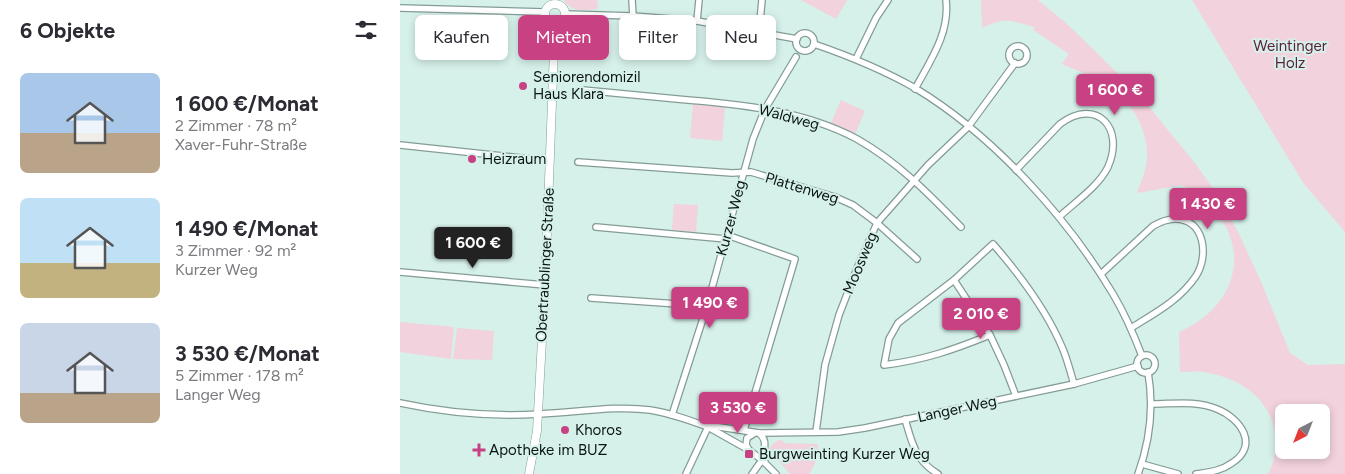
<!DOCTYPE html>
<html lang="de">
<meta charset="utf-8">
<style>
:root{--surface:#fff;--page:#f2f2f3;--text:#2b2b33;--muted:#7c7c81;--accent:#c84182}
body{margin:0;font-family:Figtree,sans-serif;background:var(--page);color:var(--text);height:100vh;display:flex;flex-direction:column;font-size:19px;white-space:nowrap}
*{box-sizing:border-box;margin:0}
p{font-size:16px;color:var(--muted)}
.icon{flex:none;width:28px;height:28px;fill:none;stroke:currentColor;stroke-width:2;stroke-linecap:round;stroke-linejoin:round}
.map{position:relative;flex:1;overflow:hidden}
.details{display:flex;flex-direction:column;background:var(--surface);width:400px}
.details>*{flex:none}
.hud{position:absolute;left:15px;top:15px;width:475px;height:45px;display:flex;gap:10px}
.needle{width:32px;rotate:222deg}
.tools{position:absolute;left:875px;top:404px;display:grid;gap:10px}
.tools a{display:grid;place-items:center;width:55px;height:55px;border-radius:8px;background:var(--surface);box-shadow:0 2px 8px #0003;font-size:25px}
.price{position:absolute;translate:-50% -42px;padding:0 11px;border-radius:5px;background:var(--accent);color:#fff;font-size:16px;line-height:32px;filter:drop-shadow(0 1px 2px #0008)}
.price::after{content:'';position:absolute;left:50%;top:30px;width:15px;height:11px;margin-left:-8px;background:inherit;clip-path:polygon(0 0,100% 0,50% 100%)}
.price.on{background:#222;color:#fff}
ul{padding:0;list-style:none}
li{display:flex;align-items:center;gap:15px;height:125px;padding:0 20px}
li span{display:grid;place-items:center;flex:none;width:140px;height:100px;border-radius:8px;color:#555}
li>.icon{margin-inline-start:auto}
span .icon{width:60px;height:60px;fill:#fffc;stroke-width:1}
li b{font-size:21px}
h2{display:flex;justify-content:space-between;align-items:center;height:60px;padding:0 20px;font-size:21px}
.pill{padding:0 18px;border-radius:8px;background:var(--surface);box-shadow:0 2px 8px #0003;font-size:18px;line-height:45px}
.pill.on{background:var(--accent);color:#fff}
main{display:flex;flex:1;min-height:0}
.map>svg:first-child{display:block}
.green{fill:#f2d2dd;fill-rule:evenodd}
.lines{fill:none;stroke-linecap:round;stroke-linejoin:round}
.street-casing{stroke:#849c97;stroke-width:8}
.secondary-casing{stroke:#849c97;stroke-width:9}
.street{stroke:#fff;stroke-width:5.5}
.secondary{stroke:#fff;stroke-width:8}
.poi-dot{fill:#c84182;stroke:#d6f0ea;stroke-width:2}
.labels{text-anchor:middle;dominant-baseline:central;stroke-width:4;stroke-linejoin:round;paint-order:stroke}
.park-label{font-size:15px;fill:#5c203b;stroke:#d6f0ea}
.poi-label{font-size:15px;fill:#0b1513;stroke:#d6f0ea;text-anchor:start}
.street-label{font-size:15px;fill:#0b1513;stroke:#d6f0ea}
</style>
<main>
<section class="details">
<h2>6 Objekte<svg class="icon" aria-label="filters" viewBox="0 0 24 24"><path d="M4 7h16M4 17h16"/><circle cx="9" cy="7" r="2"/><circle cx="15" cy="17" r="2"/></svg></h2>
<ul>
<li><span style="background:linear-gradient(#a9c7e8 60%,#b9a48a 0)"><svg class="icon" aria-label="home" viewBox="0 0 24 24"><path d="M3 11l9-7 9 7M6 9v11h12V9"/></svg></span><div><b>1 600 €/Monat</b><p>2 Zimmer · 78 m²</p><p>Xaver-Fuhr-Straße</p></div></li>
<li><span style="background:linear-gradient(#bfe0f5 65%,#c2b280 0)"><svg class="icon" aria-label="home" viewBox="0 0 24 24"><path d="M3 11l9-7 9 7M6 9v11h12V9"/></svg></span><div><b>1 490 €/Monat</b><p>3 Zimmer · 92 m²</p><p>Kurzer Weg</p></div></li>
<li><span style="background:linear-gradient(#c9d6e8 70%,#b9a48a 0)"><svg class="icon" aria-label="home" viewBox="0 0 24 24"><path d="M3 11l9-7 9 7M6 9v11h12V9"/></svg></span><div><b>3 530 €/Monat</b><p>5 Zimmer · 178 m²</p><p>Langer Weg</p></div></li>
</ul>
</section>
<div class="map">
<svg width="945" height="474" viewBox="0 0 945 474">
<rect width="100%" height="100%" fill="#d6f0ea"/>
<g class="green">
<path d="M164,0h33l1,9c-13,1 -26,4 -34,-9z"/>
<path d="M401,0h46l-11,19z"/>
<path d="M581,0h57l28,23 71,69 57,70 26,36 20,38 22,48 28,69 18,12 37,-1v110h-77c7,-12 8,-27 7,-41 -5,-36 -38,-56 -71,-61 -8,-1 -16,0 -24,0l-1,-40c73,-32 73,-110 3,-147l-45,8c4,-11 9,-22 10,-34 2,-31 -17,-60 -43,-76 -13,-8 -29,-13 -42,-19l7,-10 -36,-24 2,-3c-23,-6 -30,-11 -53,1zM884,412h37v38h-37z"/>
<path d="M792,0h153v232l-41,-48z"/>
<path d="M441,100l24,11 -10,23 -24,-11z"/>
<path d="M293,104l32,3 -3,34 -32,-3z"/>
<path d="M274,204l24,1 -2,27 -24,-2z"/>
<path d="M0,322l54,5 -3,32 -51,-7z"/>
<path d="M57,328l37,3 -2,29 -39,-1z"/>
<path d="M379,440h3l2,3 34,1c0,12 -2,20 -9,30h-19l-12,-14 -4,2 -5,-13 5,-6z"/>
</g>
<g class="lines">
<g class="street-casing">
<g id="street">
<path d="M232,0l1,16"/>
<path d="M0,8l145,4"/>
<path d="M166,14l67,2 64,5 100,18"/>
<path d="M297,21l2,-21"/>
<path d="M359,31l3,-31"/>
<circle cx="405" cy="42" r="9"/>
<path d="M414,44c35,12 69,26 101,44 78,47 152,129 198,206 12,20 21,41 29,62"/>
<circle cx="618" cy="55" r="9"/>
<path d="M456,59l20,-41 12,-18"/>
<path d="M515,89c15,-28 35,-56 31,-89"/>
<path d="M183,90c31,3 63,6 94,9 61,5 126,11 180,40 42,24 71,54 104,88"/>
<path d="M0,145l150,16"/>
<path d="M178,162l154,11 19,-1 84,25 18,8 24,18 40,36"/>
<path d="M616,170l44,-46c37,-27 65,4 48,43 -10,20 -33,35 -49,50"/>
<path d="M196,227l130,12"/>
<path d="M327,235l68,24 -51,171"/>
<path d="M0,272l145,13"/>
<path d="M701,274l52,-48c7,-4 14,-7 22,-7 30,0 34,37 21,57 -16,24 -41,37 -65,52"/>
<path d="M554,280l36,55 14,30 12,31"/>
<path d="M191,298l116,8"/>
<path d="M590,335c-37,15 -66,25 -106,30l5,-26 9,-16 56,-43 39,-36c27,31 53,65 69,103 5,11 8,24 12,37"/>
<circle cx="746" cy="364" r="9"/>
<path d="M0,403c46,10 92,14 140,11 34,-1 76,-9 110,-4 20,3 39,10 58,17l5,-1 46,7c11,9 2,18 6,30"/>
<path d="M752,404c21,0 44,-4 65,5 23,9 43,36 15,54 -11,8 -23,9 -36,11"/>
<path d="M272,415l35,-109 46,-167 12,-30 31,-52"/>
<path d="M505,419c7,24 10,41 33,55"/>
<path d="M308,427l41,23 13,10 14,14"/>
<path d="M416,432l9,-67 14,-50 19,-49 19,-43 51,-58 40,-38 47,-64"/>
<path d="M359,433l79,-1 27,-4 209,-44 64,-18"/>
<path d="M349,450l-3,-5 1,-7 8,-5"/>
<path d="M742,464l36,10"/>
<path d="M286,474l22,-47"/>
<path d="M352,474l10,-14"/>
<path d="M738,474c12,-33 16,-67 10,-102"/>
</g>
</g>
<g class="secondary-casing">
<g id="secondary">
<circle cx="155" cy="14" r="10"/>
<path d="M129,474l8,-43 8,-146 10,-261"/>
</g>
</g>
<use href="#street" class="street"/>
<use href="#secondary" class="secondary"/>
</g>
<g class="poi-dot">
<circle cx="123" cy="86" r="5"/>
<circle cx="72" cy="159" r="5"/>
<circle cx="165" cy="430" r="5"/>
<path d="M76.5 442.5h5v5h5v5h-5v5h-5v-5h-5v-5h5z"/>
<rect x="344" y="449" width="10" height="10" rx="2.5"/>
</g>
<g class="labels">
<g class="park-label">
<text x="890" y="46">Weintinger<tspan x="890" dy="17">Holz</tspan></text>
</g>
<g class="poi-label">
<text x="133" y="77">Seniorendomizil<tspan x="133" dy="17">Haus Klara</tspan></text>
<text x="82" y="159">Heizraum</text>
<text x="175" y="430">Khoros</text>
<text x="89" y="450">Apotheke im BUZ</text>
<text x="359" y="454">Burgweinting Kurzer Weg</text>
</g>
<g class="street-label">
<text transform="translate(389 117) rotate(15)">Waldweg</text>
<text transform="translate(402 188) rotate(17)">Plattenweg</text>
<text transform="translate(331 218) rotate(-75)">Kurzer Weg</text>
<text transform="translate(460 263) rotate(-67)">Moosweg</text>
<text transform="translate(145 265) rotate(-87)">Obertraublinger Straße</text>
<text transform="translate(557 409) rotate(-12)">Langer Weg</text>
</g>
</g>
</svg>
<div class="tools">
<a><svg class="needle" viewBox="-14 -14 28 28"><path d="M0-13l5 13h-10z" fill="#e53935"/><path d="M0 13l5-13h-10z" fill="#7c7c81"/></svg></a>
</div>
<b class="price" style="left:715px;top:116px">1 600 €</b>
<b class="price" style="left:808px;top:230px">1 430 €</b>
<b class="price on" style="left:73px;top:269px">1 600 €</b>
<b class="price" style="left:310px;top:329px">1 490 €</b>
<b class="price" style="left:581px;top:340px">2 010 €</b>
<b class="price" style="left:338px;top:434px">3 530 €</b>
<div class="hud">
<a class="pill">Kaufen</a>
<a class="pill on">Mieten</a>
<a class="pill">Filter</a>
<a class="pill">Neu</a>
</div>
</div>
</main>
